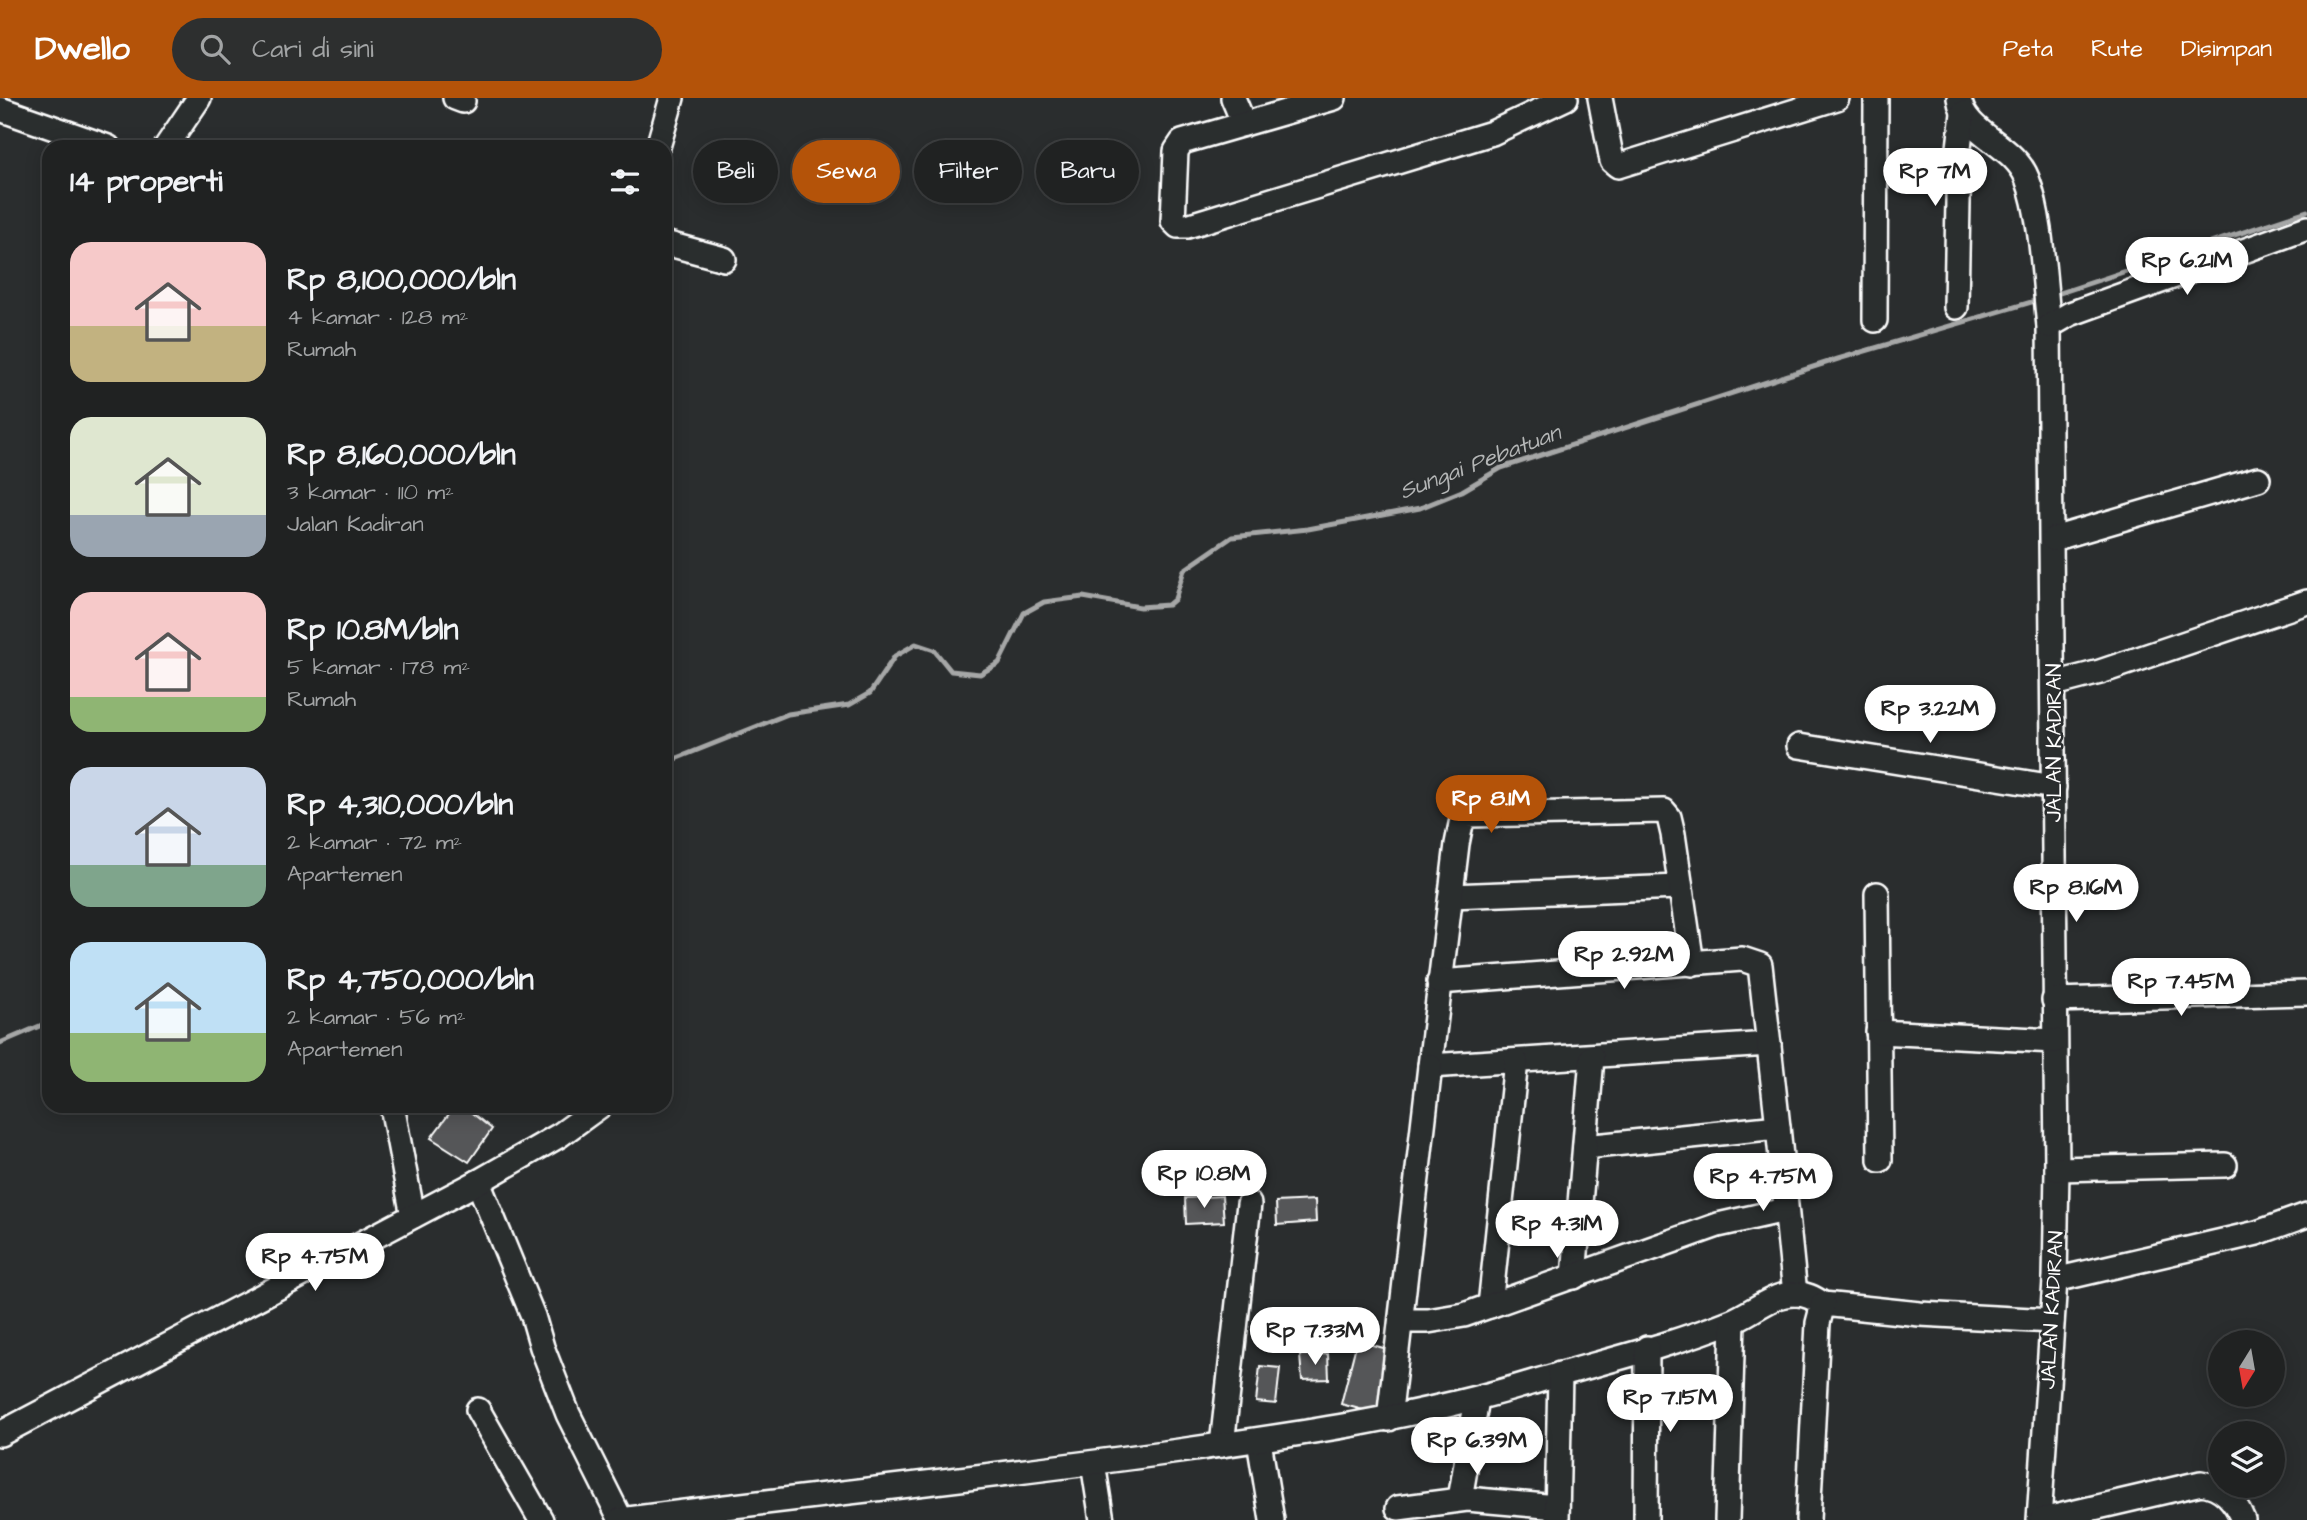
<!DOCTYPE html>
<html lang="id">
<meta charset="utf-8">
<style>
:root{--surface:#202222;--page:#2d2f2f;--text:#f1f3f6;--muted:#a2a4a5;--line:#3d3f40;--accent:#b45309}
body{margin:0;font-family:"Architects Daughter",sans-serif;background:var(--page);color:var(--text);height:100vh;display:flex;flex-direction:column;font-size:26px;white-space:nowrap}
*{box-sizing:border-box;margin:0}
p{font-size:23px;color:var(--muted)}
.icon{flex:none;width:38px;height:38px;fill:none;stroke:currentColor;stroke-width:2;stroke-linecap:round;stroke-linejoin:round}
.map{position:relative;flex:1;overflow:hidden}
.panel{position:absolute;left:42px;top:42px;width:630px;height:973px;display:flex;flex-direction:column;background:var(--surface);border-radius:21px;box-shadow:0 4px 18px #0003,0 0 0 2px var(--line)}
.panel>*{flex:none}
.hud{position:absolute;left:693px;top:42px;width:665px;height:63px;display:flex;gap:14px}
.needle{width:46px;rotate:191deg}
.fabs{position:absolute;left:2208px;top:1232px;display:grid;gap:14px}
.fabs a{display:grid;place-items:center;width:77px;height:77px;border-radius:50%;background:var(--surface);box-shadow:0 4px 18px #0003,0 0 0 2px var(--line);font-size:35px}
.price{position:absolute;translate:-50% -60px;padding:0 16px;border-radius:24px;background:#fff;color:#222;font-size:23px;line-height:46px;filter:drop-shadow(0 2px 4px #0008)}
.price::after{content:'';position:absolute;left:50%;top:42px;width:21px;height:16px;margin-left:-10px;background:inherit;clip-path:polygon(0 0,100% 0,50% 100%)}
.price.selected{background:var(--accent);color:#fff}
ul{padding:0;list-style:none}
li{display:flex;align-items:center;gap:21px;height:175px;padding:0 28px}
li span{display:grid;place-items:center;flex:none;width:196px;height:140px;border-radius:21px;color:#555}
li>.icon{margin-inline-start:auto}
span .icon{width:84px;height:84px;fill:#fffc;stroke-width:1}
li b{font-size:30px}
h2{display:flex;justify-content:space-between;align-items:center;height:84px;padding:0 28px;font-size:30px}
.tag{padding:0 24px;border-radius:32px;background:var(--surface);box-shadow:0 4px 18px #0003,0 0 0 2px var(--line);font-size:24px;line-height:63px}
.tag.selected{background:var(--accent);color:#fff}
header{display:flex;align-items:center;gap:42px;box-sizing:border-box;height:98px;padding:0 35px;background:var(--accent);color:#fff}
header strong{font-size:33px}
nav{display:flex;gap:38px;margin-inline-start:auto;font-size:24px}
.search{width:490px;height:63px;background:var(--page);display:flex;align-items:center;gap:18px;box-sizing:border-box;padding:0 24px;border-radius:38px;color:var(--muted);font-size:26px}
.map>svg:first-child{display:block}
.lines{fill:none;stroke-linecap:round;stroke-linejoin:round}
.stream{stroke:#a6a7a7;stroke-width:5}
.building{fill:#555758;stroke:#fff;stroke-width:2}
.minor-casing{stroke:#fff;stroke-width:28}
.minor{stroke:#2a2d2e;stroke-width:23}
.labels{text-anchor:middle;dominant-baseline:central;stroke-width:5;stroke-linejoin:round;paint-order:stroke}
.street-label{font-size:21px;fill:#fff;stroke:#2a2d2e}
.water-label{font-size:23px;font-style:italic;fill:#b4b6b6;stroke:#2a2d2e}
</style>
<header>
<strong>Dwello</strong>
<div class="search"><svg class="icon" aria-label="search" viewBox="0 0 24 24"><circle cx="10" cy="10" r="6"/><path d="M15 15l6 6"/></svg>Cari di sini</div>
<nav><a>Peta</a><a>Rute</a><a>Disimpan</a></nav>
</header>
<div class="map">
<svg width="2307" height="1422" viewBox="0 0 2307 1422">
<rect width="100%" height="100%" fill="#2a2d2e"/>
<filter id="ink" filterUnits="userSpaceOnUse"><feTurbulence type="fractalNoise" baseFrequency=".0143" numOctaves="2"/><feDisplacementMap in="SourceGraphic" scale="14" xChannelSelector="R" yChannelSelector="G"/><feConvolveMatrix kernelMatrix="1 2 1 2 8 2 1 2 1" color-interpolation-filters="sRGB"/></filter>
<g filter="url(#ink)">
<g class="lines">
<g class="stream">
<path d="M2051,198l256,-85"/>
<path d="M665,665l123,-49 61,-9 21,-12 25,-37 21,-12 18,6 17,21 29,3 19,-11 25,-50 20,-11 39,-5 57,10 28,-2 7,-6 9,-29 48,-33 76,-8 112,-21 42,-17 39,-23 337,-109 204,-60"/>
<path d="M0,945l49,-21"/>
</g>
</g>
<g class="building">
<path d="M455,1008h8l29,23 -23,33 -38,-24z"/>
<path d="M1222,1098l2,26 -38,2 -1,-26z"/>
<path d="M1315,1102l1,22 -39,3 -1,-23z"/>
<path d="M1357,1243l38,10 -17,63 -37,-10z"/>
<path d="M1328,1256l1,25 -27,1 -2,-25z"/>
<path d="M1260,1268l20,2 -4,36 -20,-2z"/>
</g>
<g class="lines">
<g class="minor-casing">
<g id="minor">
<path d="M455,0l8,3"/>
<path d="M1233,0l11,26"/>
<path d="M1334,0l-152,44 -6,9 -3,70 5,5h9l305,-93 74,-35"/>
<path d="M1600,0l12,63 6,5 219,-68"/>
<path d="M1959,0c5,36 55,46 68,80 15,39 17,105 22,148l8,843 -2,111 -16,240"/>
<path d="M0,11l108,38"/>
<path d="M166,49l33,-49"/>
<path d="M658,49l14,-49"/>
<path d="M665,145l59,16"/>
<path d="M1956,209l3,-159 4,-35"/>
<path d="M1875,222l1,-222"/>
<path d="M2049,228l21,-12 237,-86"/>
<path d="M2053,441l205,-60"/>
<path d="M2054,586l46,-12 207,-70"/>
<path d="M1799,648l255,41"/>
<path d="M1877,796l3,266"/>
<path d="M1451,798l228,-9"/>
<path d="M1692,866l-19,-130 -4,-17 -5,-6 -197,4 -6,9 -4,20 -27,222 339,-22"/>
<path d="M1439,884l303,-23 18,6 18,162 -193,20"/>
<path d="M2054,902l253,-7"/>
<path d="M1878,934l177,9"/>
<path d="M392,1008l21,110"/>
<path d="M1778,1029l17,167"/>
<path d="M2057,1071l168,-4"/>
<path d="M478,1084l55,134 9,31 26,67 53,106"/>
<path d="M1574,1179l18,-220"/>
<path d="M2055,1182l202,-47 50,-18"/>
<path d="M1490,1208l26,-245"/>
<path d="M1402,1223h26l36,-6 254,-90 67,-15"/>
<path d="M478,1312l63,110"/>
<path d="M1389,1321l41,-353"/>
<path d="M0,1336l478,-252 82,-47 40,-29"/>
<path d="M1259,1343l13,79"/>
<path d="M1222,1347l27,-241"/>
<path d="M1093,1365l9,57"/>
<path d="M1460,1401l17,-100"/>
<path d="M1398,1410l69,-9 90,8"/>
<path d="M620,1422c186,-24 373,-43 559,-69 121,-17 241,-34 358,-70 64,-19 133,-35 195,-60 20,-8 40,-27 62,-27 11,-1 20,4 29,10l97,10 132,7"/>
<path d="M1557,1422l3,-146"/>
<path d="M1646,1422l1,-172"/>
<path d="M1727,1422l6,-199"/>
<path d="M1808,1422l10,-197 5,-19"/>
<path d="M2042,1422l159,-37c22,3 34,17 42,37"/>
</g>
</g>
<use href="#minor" class="minor"/>
</g>
</g>
<g class="labels">
<g class="street-label">
<text transform="translate(2054 645) rotate(-90)">JALAN KADIRAN</text>
<text transform="translate(2052 1212) rotate(-87)">JALAN KADIRAN</text>
</g>
<g class="water-label">
<text transform="translate(1480 364) rotate(-21)">Sungai Pebatuan</text>
</g>
</g>
</svg>
<div class="fabs">
<a><svg class="needle" viewBox="-14 -14 28 28"><path d="M0-13l5 13h-10z" fill="#e53935"/><path d="M0 13l5-13h-10z" fill="#a2a4a5"/></svg></a>
<a><svg class="icon" aria-label="layers" viewBox="0 0 24 24"><path d="M12 4l9 5-9 5-9-5zM3 14l9 5 9-5"/></svg></a>
</div>
<b class="price" style="left:1935px;top:110px">Rp 7M</b>
<b class="price" style="left:2187px;top:199px">Rp 6.21M</b>
<b class="price" style="left:1930px;top:647px">Rp 3.22M</b>
<b class="price selected" style="left:1491px;top:737px">Rp 8.1M</b>
<b class="price" style="left:2076px;top:826px">Rp 8.16M</b>
<b class="price" style="left:1624px;top:893px">Rp 2.92M</b>
<b class="price" style="left:2181px;top:920px">Rp 7.45M</b>
<b class="price" style="left:1204px;top:1112px">Rp 10.8M</b>
<b class="price" style="left:1763px;top:1115px">Rp 4.75M</b>
<b class="price" style="left:1557px;top:1162px">Rp 4.31M</b>
<b class="price" style="left:315px;top:1195px">Rp 4.75M</b>
<b class="price" style="left:1315px;top:1269px">Rp 7.33M</b>
<b class="price" style="left:1670px;top:1336px">Rp 7.15M</b>
<b class="price" style="left:1477px;top:1379px">Rp 6.39M</b>
<div class="hud">
<a class="tag">Beli</a>
<a class="tag selected">Sewa</a>
<a class="tag">Filter</a>
<a class="tag">Baru</a>
</div>
<section class="panel">
<h2>14 properti<svg class="icon" aria-label="filters" viewBox="0 0 24 24"><path d="M4 7h16M4 17h16"/><circle cx="9" cy="7" r="2"/><circle cx="15" cy="17" r="2"/></svg></h2>
<ul>
<li><span style="background:linear-gradient(#f6c9c9 60%,#c2b280 0)"><svg class="icon" aria-label="home" viewBox="0 0 24 24"><path d="M3 11l9-7 9 7M6 9v11h12V9"/></svg></span><div><b>Rp 8,100,000/bln</b><p>4 kamar · 128 m²</p><p>Rumah</p></div></li>
<li><span style="background:linear-gradient(#dfe7d0 70%,#9aa5b1 0)"><svg class="icon" aria-label="home" viewBox="0 0 24 24"><path d="M3 11l9-7 9 7M6 9v11h12V9"/></svg></span><div><b>Rp 8,160,000/bln</b><p>3 kamar · 110 m²</p><p>Jalan Kadiran</p></div></li>
<li><span style="background:linear-gradient(#f6c9c9 75%,#8fb573 0)"><svg class="icon" aria-label="home" viewBox="0 0 24 24"><path d="M3 11l9-7 9 7M6 9v11h12V9"/></svg></span><div><b>Rp 10.8M/bln</b><p>5 kamar · 178 m²</p><p>Rumah</p></div></li>
<li><span style="background:linear-gradient(#c9d6e8 70%,#7fa58c 0)"><svg class="icon" aria-label="home" viewBox="0 0 24 24"><path d="M3 11l9-7 9 7M6 9v11h12V9"/></svg></span><div><b>Rp 4,310,000/bln</b><p>2 kamar · 72 m²</p><p>Apartemen</p></div></li>
<li><span style="background:linear-gradient(#bfe0f5 65%,#8fb573 0)"><svg class="icon" aria-label="home" viewBox="0 0 24 24"><path d="M3 11l9-7 9 7M6 9v11h12V9"/></svg></span><div><b>Rp 4,750,000/bln</b><p>2 kamar · 56 m²</p><p>Apartemen</p></div></li>
</ul>
</section>
</div>
